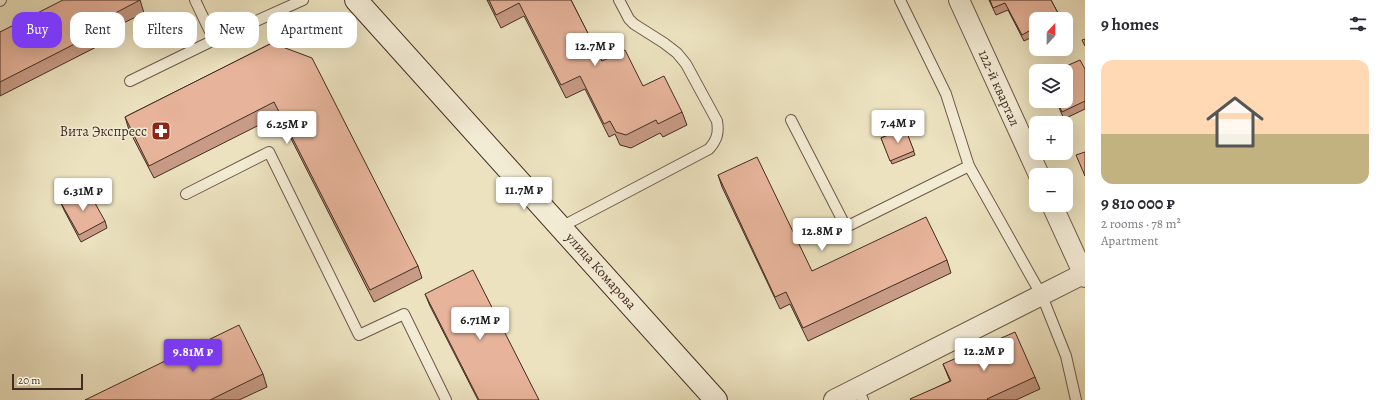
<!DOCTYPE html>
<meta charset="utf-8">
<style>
:root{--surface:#fff;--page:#f2f2f3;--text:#2b2b33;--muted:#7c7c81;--line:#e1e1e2;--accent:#7c3aed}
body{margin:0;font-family:Alegreya,serif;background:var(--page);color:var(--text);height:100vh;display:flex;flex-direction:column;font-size:15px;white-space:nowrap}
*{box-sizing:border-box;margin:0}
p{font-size:13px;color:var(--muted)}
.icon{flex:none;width:22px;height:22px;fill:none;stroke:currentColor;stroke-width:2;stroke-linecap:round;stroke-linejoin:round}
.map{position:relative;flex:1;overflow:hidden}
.panel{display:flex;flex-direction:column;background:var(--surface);width:300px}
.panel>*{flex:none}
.banner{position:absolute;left:12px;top:12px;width:380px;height:36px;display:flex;gap:8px}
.needle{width:26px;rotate:21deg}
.tools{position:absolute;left:1029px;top:12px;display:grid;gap:8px}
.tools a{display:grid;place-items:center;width:44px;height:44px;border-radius:8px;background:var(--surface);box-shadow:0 4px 16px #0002;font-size:20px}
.scale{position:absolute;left:12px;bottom:10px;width:71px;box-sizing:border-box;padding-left:4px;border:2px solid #432d23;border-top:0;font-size:11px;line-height:14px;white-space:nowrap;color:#432d23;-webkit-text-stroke:3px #f3ecd5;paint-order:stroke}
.price{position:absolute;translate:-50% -34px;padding:0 9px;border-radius:4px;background:#fff;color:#222;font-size:13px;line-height:26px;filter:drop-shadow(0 1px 2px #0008)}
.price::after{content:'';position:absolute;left:50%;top:24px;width:12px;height:9px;margin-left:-6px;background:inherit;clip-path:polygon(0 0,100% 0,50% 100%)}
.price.selected{background:var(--accent);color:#fff}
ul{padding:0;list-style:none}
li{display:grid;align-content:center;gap:8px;height:212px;padding:0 16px}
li+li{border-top:1px solid var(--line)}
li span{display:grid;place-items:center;height:124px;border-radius:12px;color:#555}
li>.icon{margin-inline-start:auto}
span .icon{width:72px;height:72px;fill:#fffc;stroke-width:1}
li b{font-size:17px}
h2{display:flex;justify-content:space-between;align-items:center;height:48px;padding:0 16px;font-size:17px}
.tag{padding:0 14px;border-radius:12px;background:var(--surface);box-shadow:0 4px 16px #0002;font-size:14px;line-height:36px}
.tag.selected{background:var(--accent);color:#fff}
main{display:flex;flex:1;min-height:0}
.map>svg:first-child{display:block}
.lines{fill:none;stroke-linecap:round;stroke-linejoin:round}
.lane-casing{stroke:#6d5a4a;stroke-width:12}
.street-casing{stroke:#6d5a4a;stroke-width:22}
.secondary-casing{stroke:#432d23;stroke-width:24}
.lane{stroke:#f3ecd5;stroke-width:10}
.street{stroke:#f3ecd5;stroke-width:20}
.secondary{stroke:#f3ecd5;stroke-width:22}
.wall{fill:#c79b85;stroke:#432d23}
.building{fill:#e7b49b;stroke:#432d23}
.labels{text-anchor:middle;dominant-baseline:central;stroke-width:3;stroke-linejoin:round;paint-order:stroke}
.street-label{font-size:14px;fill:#432d23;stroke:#f3ecd5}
.poi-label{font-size:14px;fill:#432d23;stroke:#f3ecd5;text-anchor:end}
</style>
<main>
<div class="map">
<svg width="1085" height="400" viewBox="0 0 1085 400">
<rect width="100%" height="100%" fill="#ece2bf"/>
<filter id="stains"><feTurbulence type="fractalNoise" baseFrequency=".005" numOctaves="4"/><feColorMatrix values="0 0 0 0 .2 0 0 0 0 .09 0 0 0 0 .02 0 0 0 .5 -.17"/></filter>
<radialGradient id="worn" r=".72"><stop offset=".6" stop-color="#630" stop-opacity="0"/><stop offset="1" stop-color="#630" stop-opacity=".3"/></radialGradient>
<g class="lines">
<g class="lane-casing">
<g id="lane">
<path d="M195,0l19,40 89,-40"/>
<path d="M900,0l46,94 23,72"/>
<path d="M0,1l1,-1"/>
<path d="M130,81l84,-41"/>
<path d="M791,120l55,107 123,-61 73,130 24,60 10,44"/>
<path d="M186,194l83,-42 90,183 45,-21 42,86"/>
<path d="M561,227l148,-78c8,-9 10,-16 8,-28l-31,-57 -9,-11 -13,-10 -30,-19 -5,-5 -10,-19"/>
<path d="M857,388l6,12"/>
</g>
</g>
<g class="street-casing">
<g id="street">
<path d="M959,0l80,175"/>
<path d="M1052,205l33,72"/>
<path d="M834,400l251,-127"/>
</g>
</g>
<g class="secondary-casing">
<path id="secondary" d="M356,0l360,400"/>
</g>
<use href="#lane" class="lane"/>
<use href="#street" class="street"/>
<use href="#secondary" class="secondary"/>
</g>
<g class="wall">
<path d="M140,0l4,13 -35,17 3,9 -112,57v-64z"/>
<path d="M487,0h84l31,61 41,25 39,26 5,13 -24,12 -3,-4 -29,15 -11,-3 -5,-11 -6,3 -24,-48 -19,9 -42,-82 -23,12z"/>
<path d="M989,0h62l8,15 2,4h-25v16l-12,6 -16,-31 -12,5z"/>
<path d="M272,43l146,223 4,12 -48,24 -95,-187 -125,63 -25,-48 -4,-13z"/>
<path d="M1085,69v40l-21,10 -8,-18h10z"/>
<path d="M905,128l10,27 -23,9 -11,-26z"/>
<path d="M718,175l94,96 135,-11 4,13 -143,68 -18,-37 -10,5 -58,-122z"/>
<path d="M61,203l44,18 2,7 -26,14 -17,-32z"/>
<path d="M425,294l114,106h-61l-48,-94z"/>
<path d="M943,364l92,13 5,12 -24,11h-105l39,-19z"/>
<path d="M263,374l4,13 -28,13h-154z"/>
</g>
<g class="building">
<path d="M63,0h77l-36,19 4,8 -108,55v-50z"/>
<path d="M489,0h82l31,61 23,-11 18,36 21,-10 18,36 -24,12 -2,-4 -30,15 -10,-3 -6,-11 -6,3 -24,-48 -19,9 -42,-82 -23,12z"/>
<path d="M990,0h61l8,15 -7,4h-16v8l-14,8 -17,-32 -12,5z"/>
<path d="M1085,39v7l-3,-6z"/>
<path d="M272,43l40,15 106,208 -48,24 -96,-188 -125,64 -24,-49z"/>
<path d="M1080,60l5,9v32l-23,11 -5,-11h9v-30h-11z"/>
<path d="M905,128l9,23 -24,10 -9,-23z"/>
<path d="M1085,152v24l-9,-21z"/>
<path d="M757,157l55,114 114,-54 21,43 -144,68 -17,-36 -11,5 -57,-122z"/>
<path d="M87,189l18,32 -26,14 -18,-32z"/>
<path d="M473,270l66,130h-60l-54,-106z"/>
<path d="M239,325l24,49 -53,26h-125z"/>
<path d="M1015,332l20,45 -48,22 1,1h-77l-1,-1 41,-18 -8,-17z"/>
</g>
<defs>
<g id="pharmacy-square" transform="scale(1)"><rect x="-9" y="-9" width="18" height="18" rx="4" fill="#8f2418" stroke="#f3ecd5"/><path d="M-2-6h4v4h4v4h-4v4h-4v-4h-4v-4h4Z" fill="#fff"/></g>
</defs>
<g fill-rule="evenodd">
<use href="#pharmacy-square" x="161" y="131"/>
</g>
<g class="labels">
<g class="street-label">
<text transform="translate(999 88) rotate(66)">122-й квартал</text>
<text transform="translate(601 271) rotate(48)">улица Комарова</text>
</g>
<g class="poi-label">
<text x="147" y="131">Вита Экспресс</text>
</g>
</g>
<rect width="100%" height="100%" filter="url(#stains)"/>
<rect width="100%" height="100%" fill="url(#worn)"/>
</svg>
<div class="tools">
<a><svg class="needle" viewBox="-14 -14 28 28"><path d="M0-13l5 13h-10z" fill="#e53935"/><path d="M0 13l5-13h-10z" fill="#7c7c81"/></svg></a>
<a><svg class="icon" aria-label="layers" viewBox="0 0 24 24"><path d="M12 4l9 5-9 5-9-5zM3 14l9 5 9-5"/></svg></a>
<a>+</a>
<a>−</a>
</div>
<div class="scale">20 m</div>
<b class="price" style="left:595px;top:67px">12.7M ₽</b>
<b class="price" style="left:898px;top:144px">7.4M ₽</b>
<b class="price" style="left:287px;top:145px">6.25M ₽</b>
<b class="price" style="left:524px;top:211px">11.7M ₽</b>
<b class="price" style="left:83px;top:212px">6.31M ₽</b>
<b class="price" style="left:822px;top:252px">12.8M ₽</b>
<b class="price" style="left:480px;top:341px">6.71M ₽</b>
<b class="price" style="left:984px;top:372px">12.2M ₽</b>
<b class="price selected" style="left:193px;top:373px">9.81M ₽</b>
<div class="banner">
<a class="tag selected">Buy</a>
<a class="tag">Rent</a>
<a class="tag">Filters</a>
<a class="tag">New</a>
<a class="tag">Apartment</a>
</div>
</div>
<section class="panel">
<h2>9 homes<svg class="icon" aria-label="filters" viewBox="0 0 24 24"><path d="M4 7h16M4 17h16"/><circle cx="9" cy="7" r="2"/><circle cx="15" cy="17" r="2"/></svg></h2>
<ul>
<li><span style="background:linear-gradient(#ffd9b3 60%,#c2b280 0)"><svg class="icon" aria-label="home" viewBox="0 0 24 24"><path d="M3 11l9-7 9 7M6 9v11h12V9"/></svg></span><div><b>9 810 000 ₽</b><p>2 rooms · 78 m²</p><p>Apartment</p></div></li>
</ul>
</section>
</main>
